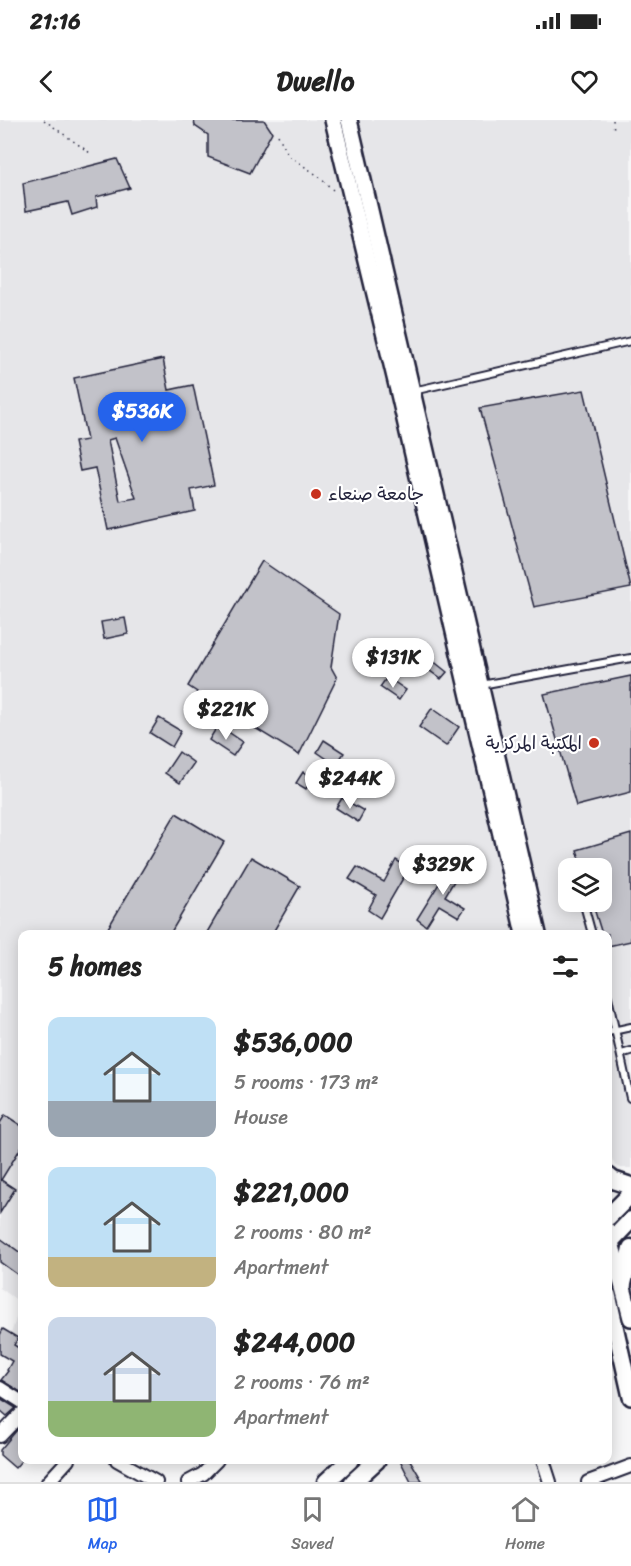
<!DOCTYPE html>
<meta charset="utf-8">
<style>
:root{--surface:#fff;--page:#f2f2f2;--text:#222;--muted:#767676;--line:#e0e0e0;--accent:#2563eb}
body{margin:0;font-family:Sriracha,"Playpen Sans Arabic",sans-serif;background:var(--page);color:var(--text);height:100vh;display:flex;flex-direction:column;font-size:22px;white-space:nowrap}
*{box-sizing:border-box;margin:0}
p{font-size:20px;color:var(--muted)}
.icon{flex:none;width:33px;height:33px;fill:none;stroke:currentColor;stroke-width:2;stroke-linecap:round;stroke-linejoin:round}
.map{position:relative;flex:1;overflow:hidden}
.details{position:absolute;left:18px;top:810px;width:594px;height:534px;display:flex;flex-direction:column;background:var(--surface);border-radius:12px;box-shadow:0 3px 15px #0003}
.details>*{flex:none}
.tools{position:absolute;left:558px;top:738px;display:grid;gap:12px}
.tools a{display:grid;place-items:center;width:54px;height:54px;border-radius:12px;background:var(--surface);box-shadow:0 3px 15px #0003;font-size:30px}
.price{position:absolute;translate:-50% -51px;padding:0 14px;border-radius:21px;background:#fff;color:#222;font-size:20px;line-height:39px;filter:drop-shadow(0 2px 3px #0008)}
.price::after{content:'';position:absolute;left:50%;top:36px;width:18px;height:14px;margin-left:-9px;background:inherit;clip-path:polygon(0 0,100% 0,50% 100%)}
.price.current{background:var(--accent);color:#fff}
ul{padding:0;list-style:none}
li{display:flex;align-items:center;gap:18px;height:150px;padding:0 30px}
li span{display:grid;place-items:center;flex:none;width:168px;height:120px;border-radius:12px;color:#555}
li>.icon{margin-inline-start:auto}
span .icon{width:72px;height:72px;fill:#fffc;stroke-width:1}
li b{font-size:26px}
h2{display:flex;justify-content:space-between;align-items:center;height:72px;padding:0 30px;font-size:26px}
.status{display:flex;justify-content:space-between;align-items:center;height:42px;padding:0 30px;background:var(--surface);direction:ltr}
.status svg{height:16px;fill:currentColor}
header{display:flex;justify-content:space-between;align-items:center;height:78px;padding:0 30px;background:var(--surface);font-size:27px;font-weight:800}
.dock{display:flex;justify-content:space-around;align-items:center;height:84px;border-top:2px solid var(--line);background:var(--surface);font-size:16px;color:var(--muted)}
.dock a{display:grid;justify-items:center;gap:3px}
.dock .current{color:var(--accent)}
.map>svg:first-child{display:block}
.built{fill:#e6e6e9;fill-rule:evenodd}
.building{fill:#c2c2c9;stroke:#22223b;stroke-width:1.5;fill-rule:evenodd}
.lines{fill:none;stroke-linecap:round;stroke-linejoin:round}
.service-casing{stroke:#22223b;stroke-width:10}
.minor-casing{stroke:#22223b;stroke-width:16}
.tertiary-casing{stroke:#22223b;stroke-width:20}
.secondary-casing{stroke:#22223b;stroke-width:21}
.path{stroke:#22223b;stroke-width:1.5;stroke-dasharray:1.5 4.5;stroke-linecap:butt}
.service{stroke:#fff;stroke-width:6}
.minor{stroke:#fff;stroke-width:12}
.tertiary{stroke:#fff;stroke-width:15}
.secondary{stroke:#fff;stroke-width:16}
.poi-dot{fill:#c8321e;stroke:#fff;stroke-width:2}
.labels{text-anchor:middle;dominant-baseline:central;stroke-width:4.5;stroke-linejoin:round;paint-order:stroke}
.poi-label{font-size:18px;fill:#22223b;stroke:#fff;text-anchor:start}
</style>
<div class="status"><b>21:16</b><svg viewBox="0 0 49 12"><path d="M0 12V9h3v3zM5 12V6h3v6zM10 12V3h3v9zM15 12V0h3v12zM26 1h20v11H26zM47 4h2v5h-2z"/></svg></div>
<header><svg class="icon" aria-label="back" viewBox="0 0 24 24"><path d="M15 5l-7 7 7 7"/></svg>Dwello<svg class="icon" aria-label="heart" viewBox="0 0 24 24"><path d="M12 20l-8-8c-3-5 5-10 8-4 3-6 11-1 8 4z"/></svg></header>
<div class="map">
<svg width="631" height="1362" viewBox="0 0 631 1362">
<rect width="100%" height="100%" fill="#f6f6f7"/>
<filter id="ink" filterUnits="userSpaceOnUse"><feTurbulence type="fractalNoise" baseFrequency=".0167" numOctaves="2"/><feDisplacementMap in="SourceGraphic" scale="12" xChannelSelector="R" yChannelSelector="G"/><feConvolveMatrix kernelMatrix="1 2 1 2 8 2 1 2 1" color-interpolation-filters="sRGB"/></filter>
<g filter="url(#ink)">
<path class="built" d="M0,0h631v1048h-10l-6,-3 -7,-12v-219h-586v420l-15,-8 14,-43 -21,-15zM568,748h34v34h-34z"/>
<g class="building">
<path d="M194,0h70l8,12 -22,41 -42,-16v-22l-13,-9z"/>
<path d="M117,39l13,29 -34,9 1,10 -25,8 -4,-13 -42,9 -3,-28z"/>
<path d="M163,239l6,31 24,-5 21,100 -23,5 4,21 -87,19 -13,-62 -15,3 -6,-29 13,-2 -13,-62zM115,318l21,60 -16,3 -12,-61z"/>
<path d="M584,270l47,198 -97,19 -54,-199z"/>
<path d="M262,441l77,53 -8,53 6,11 -38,77 -75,-46 -6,12 -28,-15 7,-14 -9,-6z"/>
<path d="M125,498l3,16 -24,5 -3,-17z"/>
<path d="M432,540l15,12 -6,7 -15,-11z"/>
<path d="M631,556v116l-55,14 -32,-112z"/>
<path d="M387,557l19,13 -7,10 -19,-13z"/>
<path d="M432,588l27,19 -13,19 -27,-19z"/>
<path d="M159,598l22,13 -9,16 -22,-14z"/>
<path d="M218,605l25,17 -10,14 -24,-16z"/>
<path d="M324,620l20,13 -8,12 -19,-13z"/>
<path d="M179,632l15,11 -14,20 -15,-10z"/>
<path d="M369,649l20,13 -4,7 -20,-13z"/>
<path d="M303,652l10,5 -7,12 -10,-6z"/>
<path d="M342,678l22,13 -6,11 -22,-14z"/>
<path d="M176,693l48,29 -54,92h-52l-10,-6z"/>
<path d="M631,714v107l-23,5v-12h-6l-10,-32h10v-34h-19l-6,-18z"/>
<path d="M251,737l49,29 -28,48h-66z"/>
<path d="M396,740l13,8 -29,50 -12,-8 8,-15 -27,-16 8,-12 27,15z"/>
<path d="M453,741l10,5 -18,30 20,12 -6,9 -20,-12 -13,21 -9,-7z"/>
<path d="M5,995l17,11v20l-21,34 14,9 -15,24v-90z"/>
<path d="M0,1118l22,16v14l-4,7 -18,-13z"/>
<path d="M3,1209l15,9 -4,7 8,5v43l-21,-13 7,-9 -1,-1 5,-9 -12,-7v-19z"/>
<path d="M0,1278l16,10 -9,8 -7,-6z"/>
<path d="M22,1304v36l-7,8 -15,-13v-5z"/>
<path d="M400,1340h10l13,22h-12z"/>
</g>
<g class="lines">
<g class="service-casing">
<g id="service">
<path d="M413,271l218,-50"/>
<path d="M481,565l150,-27"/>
<path d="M584,785l8,29"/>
<path d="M608,877l22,101"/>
<path d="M608,912l23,-5"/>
<path d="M621,934l10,-3"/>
</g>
</g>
<g class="minor-casing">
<g id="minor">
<path d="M0,1268l22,14"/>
<path d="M0,1316l22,-23"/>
<path d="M117,1340l39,22"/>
<path d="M543,1340l7,22"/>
<path d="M48,1362l20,-22"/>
<path d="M188,1362l15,-8 14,-14"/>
<path d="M588,1362l43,-16"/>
</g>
</g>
<g class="tertiary-casing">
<g id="tertiary">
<path d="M333,0l66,274 125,540"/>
<path d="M349,0l189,814"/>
<path d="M608,1111l23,87"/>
<path d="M608,1175l23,102"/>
</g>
</g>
<g class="secondary-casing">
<g id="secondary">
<path d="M608,1056l5,4 18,6"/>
<path d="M608,1097l23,-23"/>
<path d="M608,1124l23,-24"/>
<path d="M623,1164l8,-36"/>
<path d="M608,1197l5,6"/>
<path d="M326,1362l24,-22"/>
<path d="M353,1362l24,-22"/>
</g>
</g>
<g class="path">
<path d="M44,0l46,33"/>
<path d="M613,0l1,11"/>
<path d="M278,15l11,21 28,19 16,15"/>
<path d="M190,1340l6,6"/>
</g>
<use href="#service" class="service"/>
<use href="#minor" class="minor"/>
<use href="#tertiary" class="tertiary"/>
<use href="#secondary" class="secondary"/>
</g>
</g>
<g class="poi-dot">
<circle cx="316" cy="374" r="6"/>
<circle cx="594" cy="623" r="6"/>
</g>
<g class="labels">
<g class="poi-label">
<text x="328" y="374">جامعة صنعاء</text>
<text x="582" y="623" text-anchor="end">المكتبة المركزية</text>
</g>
</g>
</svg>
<div class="tools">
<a><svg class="icon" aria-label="layers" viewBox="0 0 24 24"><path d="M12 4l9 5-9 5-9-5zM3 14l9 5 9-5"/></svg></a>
</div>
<b class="price current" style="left:142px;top:323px">$536K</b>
<b class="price" style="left:393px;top:569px">$131K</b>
<b class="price" style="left:226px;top:621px">$221K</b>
<b class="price" style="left:350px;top:690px">$244K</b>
<b class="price" style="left:443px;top:776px">$329K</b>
<section class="details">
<h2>5 homes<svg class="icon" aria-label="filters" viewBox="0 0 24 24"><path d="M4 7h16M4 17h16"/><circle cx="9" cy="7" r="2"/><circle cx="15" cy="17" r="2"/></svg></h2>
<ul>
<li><span style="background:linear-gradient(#bfe0f5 70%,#9aa5b1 0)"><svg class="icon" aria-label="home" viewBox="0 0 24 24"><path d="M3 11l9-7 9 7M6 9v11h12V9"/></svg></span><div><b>$536,000</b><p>5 rooms · 173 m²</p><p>House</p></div></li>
<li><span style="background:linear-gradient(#bfe0f5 75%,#c2b280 0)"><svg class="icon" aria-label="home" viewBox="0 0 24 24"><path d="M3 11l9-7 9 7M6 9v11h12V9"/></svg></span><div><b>$221,000</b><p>2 rooms · 80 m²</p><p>Apartment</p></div></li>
<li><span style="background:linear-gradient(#c9d6e8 70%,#8fb573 0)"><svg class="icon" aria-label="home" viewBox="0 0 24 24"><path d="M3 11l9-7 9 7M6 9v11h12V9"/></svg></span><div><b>$244,000</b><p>2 rooms · 76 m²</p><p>Apartment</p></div></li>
</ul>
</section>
</div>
<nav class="dock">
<a class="current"><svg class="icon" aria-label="map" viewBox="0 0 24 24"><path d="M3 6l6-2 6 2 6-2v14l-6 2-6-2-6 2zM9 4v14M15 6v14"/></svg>Map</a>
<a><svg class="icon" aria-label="saved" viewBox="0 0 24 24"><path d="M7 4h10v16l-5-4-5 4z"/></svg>Saved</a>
<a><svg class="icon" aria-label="home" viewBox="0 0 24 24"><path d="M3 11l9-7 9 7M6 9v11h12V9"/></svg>Home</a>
</nav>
